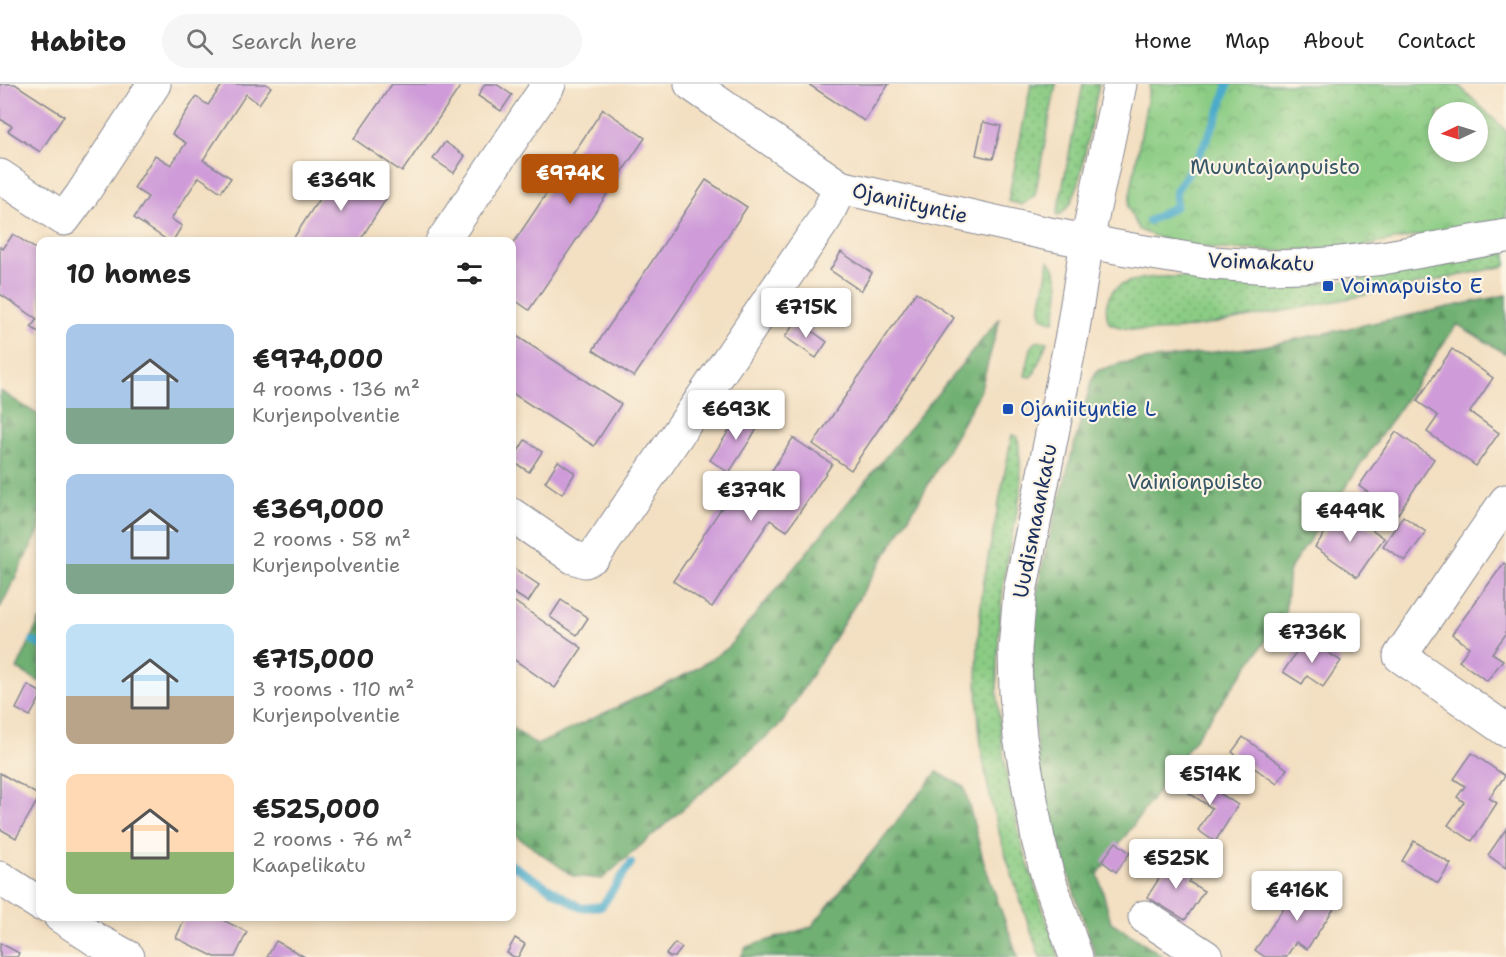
<!DOCTYPE html>
<meta charset="utf-8">
<style>
:root{--surface:#fff;--page:#f6f6f6;--text:#222;--muted:#767676;--line:#e0e0e0;--accent:#b45309}
body{margin:0;font-family:"Shantell Sans",sans-serif;background:var(--page);color:var(--text);height:100vh;display:flex;flex-direction:column;font-size:22px;white-space:nowrap}
*{box-sizing:border-box;margin:0}
p{font-size:20px;color:var(--muted)}
.icon{flex:none;width:33px;height:33px;fill:none;stroke:currentColor;stroke-width:2;stroke-linecap:round;stroke-linejoin:round}
.map{position:relative;flex:1;overflow:hidden}
.drawer{position:absolute;left:36px;top:153px;width:480px;height:684px;display:flex;flex-direction:column;background:var(--surface);border-radius:12px;box-shadow:0 3px 9px #0003}
.drawer>*{flex:none}
.needle{width:39px;rotate:266deg}
.controls{position:absolute;left:1428px;top:18px;display:grid;gap:12px}
.controls a{display:grid;place-items:center;width:60px;height:60px;border-radius:50%;background:var(--surface);box-shadow:0 3px 9px #0003;font-size:30px}
.price{position:absolute;translate:-50% -51px;padding:0 14px;border-radius:6px;background:#fff;color:#222;font-size:20px;line-height:39px;filter:drop-shadow(0 2px 3px #0008)}
.price::after{content:'';position:absolute;left:50%;top:36px;width:18px;height:14px;margin-left:-9px;background:inherit;clip-path:polygon(0 0,100% 0,50% 100%)}
.price.active{background:var(--accent);color:#fff}
ul{padding:0;list-style:none}
li{display:flex;align-items:center;gap:18px;height:150px;padding:0 30px}
li span{display:grid;place-items:center;flex:none;width:168px;height:120px;border-radius:12px;color:#555}
li>.icon{margin-inline-start:auto}
span .icon{width:72px;height:72px;fill:#fffc;stroke-width:1}
li b{font-size:26px}
h2{display:flex;justify-content:space-between;align-items:center;height:72px;padding:0 30px;font-size:26px}
header{display:flex;align-items:center;gap:36px;box-sizing:border-box;height:84px;padding:0 30px;background:var(--surface);border-bottom:2px solid var(--line)}
header strong{font-size:28px}
nav{display:flex;gap:33px;margin-inline-start:auto;font-size:21px}
.search{width:420px;height:54px;background:var(--page);display:flex;align-items:center;gap:15px;box-sizing:border-box;padding:0 21px;border-radius:33px;color:var(--muted);font-size:22px}
.map>svg:first-child{display:block}
.grass{fill:url(#grass-dots);stroke:#537e71;stroke-width:1.5}
.forest{fill:url(#forest-firs);stroke:#467068;stroke-width:1.5}
.park{fill:url(#park-crowns);stroke:#537e71;stroke-width:1.5;fill-rule:evenodd}
.lines{fill:none;stroke-linecap:round;stroke-linejoin:round}
.stream{stroke:#4cabca;stroke-width:8}
.building{fill:#cf9cd9}
.minor-casing{stroke:#878790;stroke-width:35}
.minor{stroke:#fff;stroke-width:33}
.transit-dot{fill:#1a4fb4;stroke:#fcf5e5;stroke-width:2}
.labels{text-anchor:middle;dominant-baseline:central;stroke-width:4.5;stroke-linejoin:round;paint-order:stroke}
.park-label{font-size:21px;fill:#375668;stroke:#fcf5e5}
.street-label{font-size:21px;fill:#1b2f5e;stroke:#fcf5e5}
.transit-label{font-size:21px;fill:#164399;stroke:#fcf5e5;text-anchor:start}
</style>
<header>
<strong>Habito</strong>
<div class="search"><svg class="icon" aria-label="search" viewBox="0 0 24 24"><circle cx="10" cy="10" r="6"/><path d="M15 15l6 6"/></svg>Search here</div>
<nav><a>Home</a><a>Map</a><a>About</a><a>Contact</a></nav>
</header>
<div class="map">
<svg width="1506" height="873" viewBox="0 0 1506 873">
<defs>
<pattern id="grass-dots" width="8" height="8" patternUnits="userSpaceOnUse" patternTransform="scale(1.5)"><rect width="8" height="8" fill="#8bcc84"/><path d="M2 2h.1M6 6h.1" fill="none" stroke="#71a66f" stroke-width="1.8" stroke-linecap="round"/></pattern>
<pattern id="forest-firs" width="22" height="20" patternUnits="userSpaceOnUse" patternTransform="scale(1.5)"><rect width="22" height="20" fill="#70b072"/><path d="M5 1l3.5 6h-7zM16 11l3.5 6h-7z" fill="#5b9061"/></pattern>
<pattern id="park-crowns" width="20" height="18" patternUnits="userSpaceOnUse" patternTransform="scale(1.5)"><rect width="20" height="18" fill="#8bcc84"/><path d="M2 6a3 3 0 1 1 6 0M12 15a3 3 0 1 1 6 0" fill="none" stroke="#71a66f"/></pattern>
</defs>
<rect width="100%" height="100%" fill="#fcf5e5"/>
<filter id="ink" filterUnits="userSpaceOnUse"><feTurbulence type="fractalNoise" baseFrequency=".0167" numOctaves="2"/><feDisplacementMap in="SourceGraphic" scale="12" xChannelSelector="R" yChannelSelector="G"/><feConvolveMatrix kernelMatrix="1 2 1 2 8 2 1 2 1" color-interpolation-filters="sRGB"/></filter>
<filter id="wash" filterUnits="userSpaceOnUse"><feTurbulence type="fractalNoise" baseFrequency=".008" numOctaves="4" result="noise"/><feDisplacementMap in="SourceGraphic" scale="24" xChannelSelector="R" yChannelSelector="G"/><feGaussianBlur stdDeviation="1.35" result="paint"/><feColorMatrix in="noise" values="0 0 0 0 0 0 0 0 0 0 0 0 0 0 0 0 0 1.4 0 .05"/><feComposite in="paint" operator="in"/></filter>
<g filter="url(#wash)">
<rect width="100%" height="100%" fill="#f3dfc1"/>
<g class="grass">
<path d="M1031,0h25l-21,111 -13,10 -14,-4z"/>
<path d="M1083,0h16l-20,98 -8,21 -10,11 -4,1z"/>
<path d="M1506,168v14c-69,14 -137,29 -206,42 -26,5 -51,9 -77,14 -36,7 -77,15 -113,2 -7,-13 -4,-32 11,-39 35,-16 89,-4 127,-2 22,2 46,2 68,1 30,-2 58,-8 86,-13 35,-6 69,-13 104,-19z"/>
<path d="M1049,177c16,18 9,39 5,61l-12,-5 -2,-7z"/>
<path d="M1042,257l5,1 -13,32 -3,3 -6,-1 6,-28 5,-6z"/>
<path d="M1012,351l6,2c1,15 3,30 3,45 -1,22 -7,42 -11,63 -7,33 -10,67 -12,100 -5,68 8,138 25,203 11,37 24,73 36,109h-19c-28,-80 -58,-161 -62,-247 -2,-41 0,-82 5,-123 3,-19 7,-39 11,-58 6,-32 12,-63 18,-94z"/>
</g>
<g class="forest">
<path d="M1506,211v59l-49,-30 -168,246 -4,44 -187,260 13,48 54,35h-69l-18,-53 -35,-111 -10,-76 -1,-37 1,-61 5,-31 7,-35 47,-174 5,-8 24,-8 143,-17z"/>
<path d="M1000,234l-20,74 -60,107 -138,224 -180,156 -29,-3 -61,-43v-105l25,17 154,-73 36,-23z"/>
<path d="M0,307l40,25v113l-40,79z"/>
<path d="M40,535v63l-23,-13z"/>
<path d="M937,688l27,15 21,79 33,91h-277l5,-10 65,-20z"/>
</g>
<path class="park" d="M1150,0h307l49,47v88l-148,28 -77,4 -66,-2 -48,-8 -28,-11 -11,-23zM1438,28h40v40h-40z"/>
<g class="lines">
<g class="stream">
<path d="M1149,137l27,-15v-15l21,-32 21,-44 10,-31"/>
<path d="M33,557l7,4"/>
<path d="M512,781l69,43 21,-2 29,-43"/>
</g>
</g>
<g id="blocks">
<g class="building">
<path d="M0,0h15l49,32 -24,36 -32,-21 4,-5 -12,-7z"/>
<path d="M223,0h43l5,3 -12,17 -13,-10 -43,66 28,18 -10,14 -22,-15 -28,42 11,7 -10,16h-2l-36,-24 14,-21 -14,-9 21,-33 16,10 15,-22 -14,-9 24,-37 12,8z"/>
<path d="M392,0h70l-60,88 -48,-33z"/>
<path d="M485,0h11l16,11 -11,16 -23,-15z"/>
<path d="M808,0h81l-25,37z"/>
<path d="M603,25l42,29 -116,172 -17,-12v-53z"/>
<path d="M983,38l18,4 -8,33 -17,-4z"/>
<path d="M445,58l20,14 -11,17 -21,-14z"/>
<path d="M339,84l47,31 -27,43h-68z"/>
<path d="M706,96l41,27 -113,170 -41,-27z"/>
<path d="M13,150l27,18v81l-9,-6 6,-8 -37,-25v-47l3,2z"/>
<path d="M841,168l31,21 -11,18 -31,-21z"/>
<path d="M916,208l38,26 -103,152 -38,-26z"/>
<path d="M797,236l30,22 -11,16 -31,-21z"/>
<path d="M512,249l109,71 -27,42 -82,-53z"/>
<path d="M1452,265l41,29 -23,34 29,21 -23,33 -49,-34 11,-16 -21,-15z"/>
<path d="M743,325l19,12 -33,52 -19,-13z"/>
<path d="M1396,348l38,27 -36,55 -39,-28z"/>
<path d="M793,354l39,26 -45,67 -17,-11 -58,87 -39,-26 57,-86 18,12z"/>
<path d="M525,356l17,12 -13,20 -17,-11z"/>
<path d="M558,377l17,12 -13,21 -17,-12z"/>
<path d="M1342,425l42,29 -27,39 -42,-30z"/>
<path d="M1403,432l23,16 -21,29 -22,-15z"/>
<path d="M1504,479l2,2v69l-14,19 11,7 -16,21 -28,-20 10,-14 -17,-13z"/>
<path d="M512,483l27,18 -11,17 -16,-10z"/>
<path d="M512,516l70,48 -27,40 -43,-30z"/>
<path d="M561,516l27,18 -11,17 -27,-18z"/>
<path d="M1306,554l35,23 -18,26 -16,-11 -5,8 -19,-12z"/>
<path d="M28,601l12,7v6l-10,18 -14,-7z"/>
<path d="M1243,653l44,32 -10,15 -45,-32z"/>
<path d="M1472,669l33,23 -16,22 8,5 -25,38 -24,-16 16,-23 -7,-5 8,-11 -11,-7z"/>
<path d="M1187,688l51,33 -23,37 -17,-12 14,-22 -34,-22z"/>
<path d="M0,689l40,23 -24,42 -16,-9z"/>
<path d="M1506,745v39l-18,-13z"/>
<path d="M1414,757l37,23 -13,19 -36,-22z"/>
<path d="M1116,758l14,11 -14,19 -14,-11z"/>
<path d="M1172,775l22,14 -5,9 15,9 -19,29 -38,-23z"/>
<path d="M1303,796l34,24 -30,45 -11,-7 -10,15h-21l-10,-7z"/>
<path d="M186,832h29l32,16 -12,25h-20l-39,-19z"/>
<path d="M515,854l10,6 -7,13h-4l-7,-4z"/>
<path d="M276,857l29,16h-38z"/>
<path d="M0,859l19,10 -2,4h-17z"/>
<path d="M675,859l7,5 -7,9h-5l-4,-3z"/>
</g>
</g>
</g>
<g filter="url(#ink)">
<use href="#blocks" fill-opacity="0" stroke="#878790" stroke-width="1.5"/>
<g class="lines">
<g class="minor-casing">
<g id="minor">
<path d="M691,0l149,103 204,46 83,16 87,14 55,4 33,-1 38,-3 42,-5 124,-22"/>
<path d="M0,92l64,43 17,-23 73,-112"/>
<path d="M442,158l107,-158"/>
<path d="M1506,417l-106,155 106,74"/>
<path d="M512,431l61,42 12,4 10,-6 231,-338 14,-30"/>
<path d="M0,794l40,26"/>
<path d="M60,832l38,25 30,16"/>
<path d="M1145,833l61,40"/>
<path d="M1076,873l-28,-80 -10,-38 -18,-102 -4,-44 -1,-44 5,-57 52,-257 15,-94 33,-157"/>
</g>
</g>
<use href="#minor" class="minor"/>
</g>
</g>
<g class="transit-dot">
<rect x="1322" y="196" width="12" height="12" rx="3"/>
<rect x="1002" y="319" width="12" height="12" rx="3"/>
</g>
<g class="labels">
<g class="park-label">
<text x="1275" y="83">Muuntajanpuisto</text>
<text x="1195" y="398">Vainionpuisto</text>
</g>
<g class="street-label">
<text transform="translate(910 119) rotate(13)">Ojaniityntie</text>
<text transform="translate(1261 178) rotate(2)">Voimakatu</text>
<text transform="translate(1035 437) rotate(-79)">Uudismaankatu</text>
</g>
<g class="transit-label">
<text x="1340" y="202">Voimapuisto E</text>
<text x="1020" y="325">Ojaniityntie L</text>
</g>
</g>
</svg>
<div class="controls">
<a><svg class="needle" viewBox="-14 -14 28 28"><path d="M0-13l5 13h-10z" fill="#e53935"/><path d="M0 13l5-13h-10z" fill="#767676"/></svg></a>
</div>
<b class="price active" style="left:570px;top:121px">€974K</b>
<b class="price" style="left:341px;top:128px">€369K</b>
<b class="price" style="left:806px;top:255px">€715K</b>
<b class="price" style="left:736px;top:357px">€693K</b>
<b class="price" style="left:751px;top:438px">€379K</b>
<b class="price" style="left:1350px;top:459px">€449K</b>
<b class="price" style="left:1312px;top:580px">€736K</b>
<b class="price" style="left:1210px;top:722px">€514K</b>
<b class="price" style="left:1176px;top:806px">€525K</b>
<b class="price" style="left:1297px;top:838px">€416K</b>
<section class="drawer">
<h2>10 homes<svg class="icon" aria-label="filters" viewBox="0 0 24 24"><path d="M4 7h16M4 17h16"/><circle cx="9" cy="7" r="2"/><circle cx="15" cy="17" r="2"/></svg></h2>
<ul>
<li><span style="background:linear-gradient(#a9c7e8 70%,#7fa58c 0)"><svg class="icon" aria-label="home" viewBox="0 0 24 24"><path d="M3 11l9-7 9 7M6 9v11h12V9"/></svg></span><div><b>€974,000</b><p>4 rooms · 136 m²</p><p>Kurjenpolventie</p></div></li>
<li><span style="background:linear-gradient(#a9c7e8 75%,#7fa58c 0)"><svg class="icon" aria-label="home" viewBox="0 0 24 24"><path d="M3 11l9-7 9 7M6 9v11h12V9"/></svg></span><div><b>€369,000</b><p>2 rooms · 58 m²</p><p>Kurjenpolventie</p></div></li>
<li><span style="background:linear-gradient(#bfe0f5 60%,#b9a48a 0)"><svg class="icon" aria-label="home" viewBox="0 0 24 24"><path d="M3 11l9-7 9 7M6 9v11h12V9"/></svg></span><div><b>€715,000</b><p>3 rooms · 110 m²</p><p>Kurjenpolventie</p></div></li>
<li><span style="background:linear-gradient(#ffd9b3 65%,#8fb573 0)"><svg class="icon" aria-label="home" viewBox="0 0 24 24"><path d="M3 11l9-7 9 7M6 9v11h12V9"/></svg></span><div><b>€525,000</b><p>2 rooms · 76 m²</p><p>Kaapelikatu</p></div></li>
</ul>
</section>
</div>
